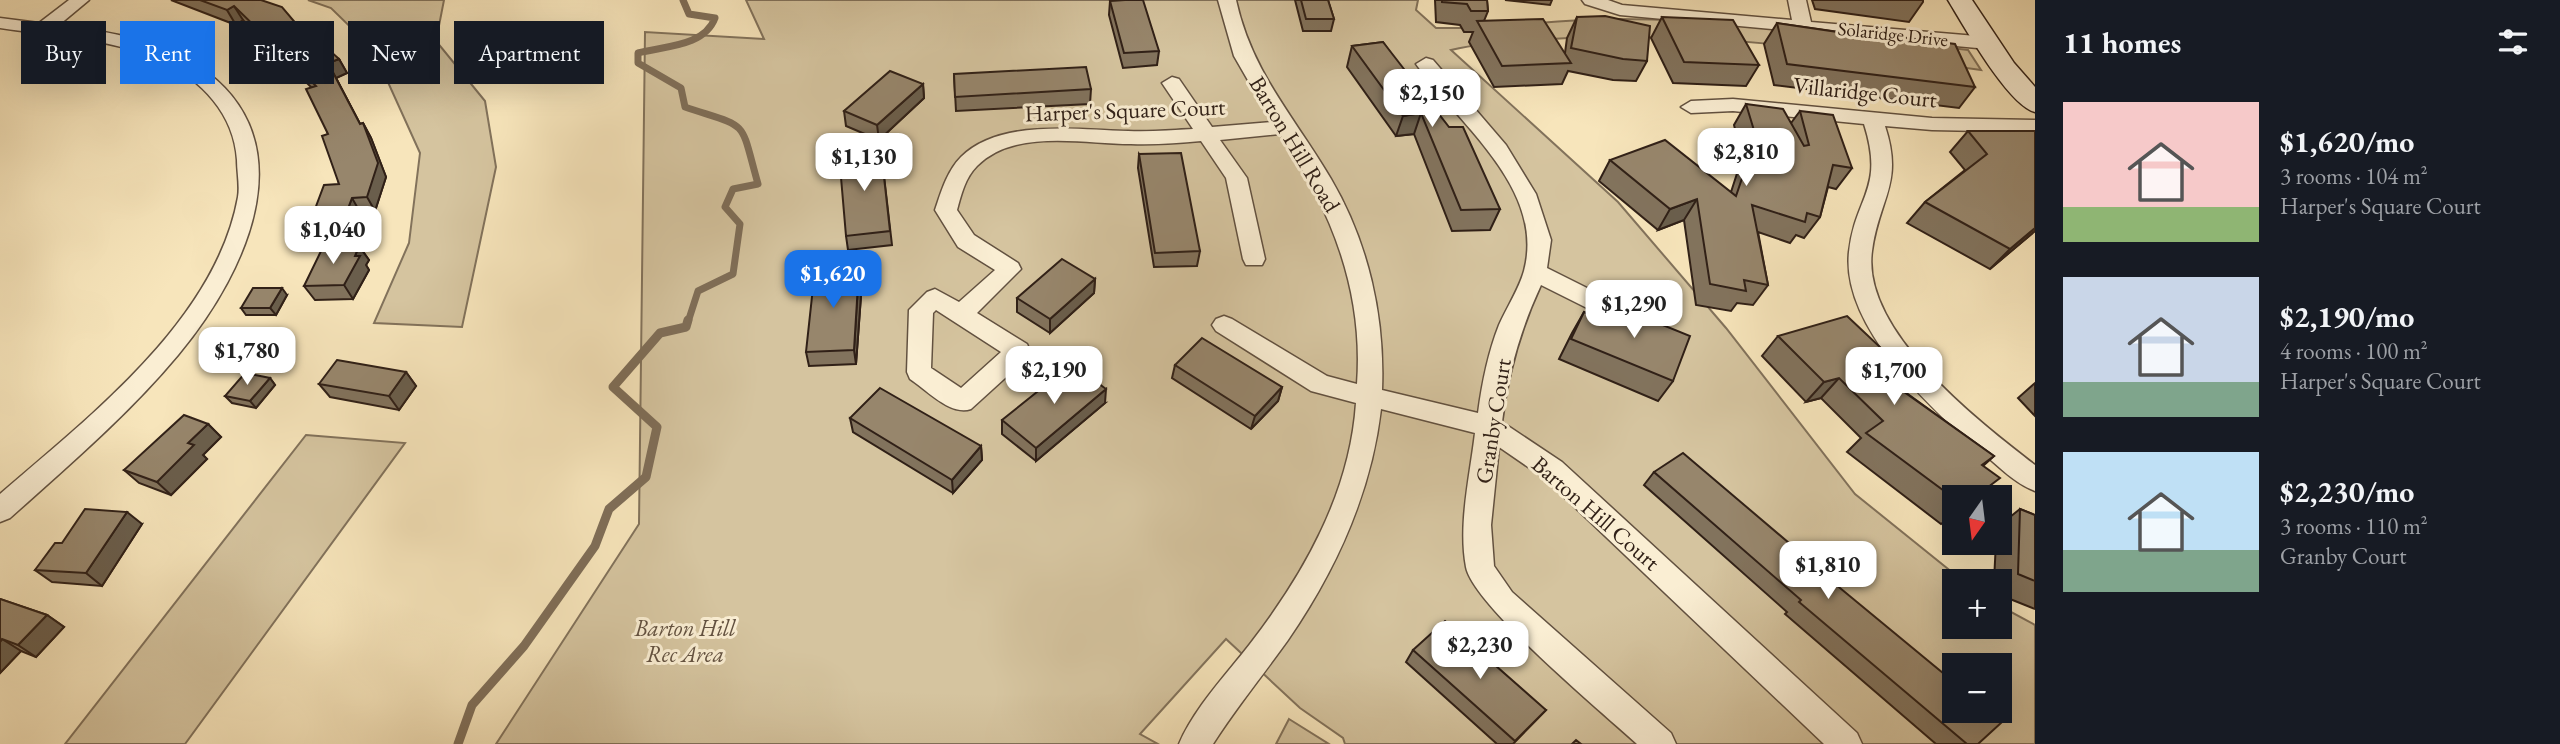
<!DOCTYPE html>
<meta charset="utf-8">
<style>
:root{--surface:#171b24;--page:#242831;--text:#f1f3f6;--muted:#9ea1a6;--accent:#1a73e8}
body{margin:0;font-family:"EB Garamond",serif;background:var(--page);color:var(--text);height:100vh;display:flex;flex-direction:column;font-size:26px;white-space:nowrap}
*{box-sizing:border-box;margin:0}
p{font-size:23px;color:var(--muted)}
.icon{flex:none;width:38px;height:38px;fill:none;stroke:currentColor;stroke-width:2;stroke-linecap:round;stroke-linejoin:round}
.map{position:relative;flex:1;overflow:hidden}
.drawer{display:flex;flex-direction:column;background:var(--surface);width:525px}
.drawer>*{flex:none}
.banner{position:absolute;left:21px;top:21px;width:665px;height:63px;display:flex;gap:14px}
.needle{width:46px;rotate:194deg}
.buttons{position:absolute;left:1942px;top:485px;display:grid;gap:14px}
.buttons a{display:grid;place-items:center;width:70px;height:70px;border-radius:0px;background:var(--surface);box-shadow:0 7px 28px #0002;font-size:35px}
.price{position:absolute;translate:-50% -60px;padding:0 16px;border-radius:14px;background:#fff;color:#222;font-size:23px;line-height:46px;filter:drop-shadow(0 2px 4px #0008)}
.price::after{content:'';position:absolute;left:50%;top:42px;width:21px;height:16px;margin-left:-10px;background:inherit;clip-path:polygon(0 0,100% 0,50% 100%)}
.price.current{background:var(--accent);color:#fff}
ul{padding:0;list-style:none}
li{display:flex;align-items:center;gap:21px;height:175px;padding:0 28px}
li span{display:grid;place-items:center;flex:none;width:196px;height:140px;border-radius:0px;color:#555}
li>.icon{margin-inline-start:auto}
span .icon{width:84px;height:84px;fill:#fffc;stroke-width:1}
li b{font-size:30px}
h2{display:flex;justify-content:space-between;align-items:center;height:84px;padding:0 28px;font-size:30px}
.pill{padding:0 24px;border-radius:0px;background:var(--surface);box-shadow:0 7px 28px #0002;font-size:24px;line-height:63px}
.pill.current{background:var(--accent);color:#fff}
main{display:flex;flex:1;min-height:0}
.map>svg:first-child{display:block}
.green{fill:#d5c49f;stroke:#82725b;stroke-width:2;fill-rule:evenodd}
.lines{fill:none;stroke-linecap:round;stroke-linejoin:round}
.stream-far1{stroke:#7f6e58;stroke-width:7}
.stream{stroke:#7f6e58;stroke-width:9}
.street-casing{stroke:#625140;stroke-width:3}
.secondary-casing{stroke:#302017;stroke-width:3}
.street{fill:#faeed3;fill-rule:evenodd}
.secondary{fill:#faeed3;fill-rule:evenodd}
.wall{fill:#82735d;stroke:#302017;stroke-width:2}
.shaded-wall{fill:#6a5e4c;stroke:#302017;stroke-width:2}
.building{fill:#97866c;stroke:#302017;stroke-width:2}
.labels{text-anchor:middle;dominant-baseline:central;stroke-width:6;stroke-linejoin:round;paint-order:stroke}
.far-street-label{font-size:19px;fill:#302017;stroke:#faeed3}
.street-label{font-size:23px;fill:#302017;stroke:#faeed3}
.park-label{font-size:23px;font-style:italic;fill:#625140;stroke:#faeed3}
</style>
<main>
<div class="map">
<svg width="2035" height="744" viewBox="0 0 2035 744">
<rect width="100%" height="100%" fill="#f7e5bb"/>
<filter id="stains"><feTurbulence type="fractalNoise" baseFrequency=".00286" numOctaves="4"/><feColorMatrix values="0 0 0 0 .2 0 0 0 0 .09 0 0 0 0 .02 0 0 0 .5 -.17"/></filter>
<radialGradient id="worn" r=".72"><stop offset=".6" stop-color="#630" stop-opacity="0"/><stop offset="1" stop-color="#630" stop-opacity=".3"/></radialGradient>
<g class="green">
<path d="M308,0h136l-8,41 49,60 11,66 -34,160 -88,-4 35,-80 11,-90 -47,-104 -42,-41z"/>
<path d="M746,0h672l-2,10 20,18c60,1 121,-9 181,-9 117,0 236,17 351,31l13,20c-142,-20 -287,-40 -430,-31 -33,3 -68,3 -100,11l167,152 108,126 129,166 108,87h-8v45h45v-20l35,19v119h-690l-2,-6 -43,-30 -74,-69 -86,95 18,10h-662l143,-220 6,-492 119,7zM1955,665h45v45h-45z"/>
<path d="M306,435l99,8 -220,301h-120z"/>
<path d="M1289,719l40,25h-53z"/>
</g>
<g class="lines">
<path class="stream-far1" d="M683,0l6,14 26,4c-11,29 -51,28 -77,35v10l43,25 4,19c66,22 54,10 73,77l-25,5 -8,18 15,17 -7,50 -35,17 -10,31"/>
<path class="stream" d="M458,744l14,-39 52,-59 71,-100 14,-37 37,-32 11,-50 -44,-40 47,-54 26,-6 2,-7"/>
<g class="street-casing">
<g id="street">
<path d="M69,0h20l-30,25c43,6 90,13 128,34 126,72 62,211 -9,296 -50,60 -110,111 -168,163l-10,4v-28c89,-77 216,-174 238,-297 2,-11 -1,-25 -1,-37 -3,-46 -35,-80 -76,-99 -50,-23 -108,-25 -161,-33v-10l39,5z"/>
<path d="M1218,0h18c16,73 58,116 95,179 37,63 54,137 51,211l96,23c4,-30 10,-60 21,-88 8,-18 20,-36 25,-54 22,-83 -66,-147 -108,-207l10,-6 7,2 73,85 30,49 15,46 -4,28 94,47 4,6 -4,6 -8,3 -8,-3 -84,-42c-21,45 -33,88 -39,137l60,40 295,271 5,11h-38l-280,-266 -45,-31 -8,78 3,41 18,26 159,141 5,11h-39c-34,-31 -164,-139 -171,-177 -8,-43 4,-91 9,-134l-94,-24c-10,85 -45,161 -93,231 -25,35 -52,68 -75,104h-34c16,-37 47,-69 71,-100 54,-70 100,-151 106,-241l-45,-12 -95,-60 -4,-6 4,-6 8,-3 8,3 95,57 30,8c7,-93 -26,-175 -77,-250l-60,6 27,38 18,81 -3,6h-16l-3,-6 -17,-81 -25,-37c-23,2 -46,4 -70,3 -47,0 -116,-16 -154,22 -12,12 -16,29 -20,44l17,25 44,28 3,6 -44,44 50,31 3,7 -3,7 -56,51c-21,7 -44,-19 -61,-30l-3,-7 2,-62 18,-18 8,-3 24,13 36,-32 -37,-23 -23,-37c6,-18 12,-39 26,-53 39,-39 118,-27 167,-26 22,1 43,-1 65,-2l-31,-46 10,-6 7,2 33,48 60,-5 -38,-66zM936,310l65,42 -40,36 -30,-20 2,-55z"/>
<path d="M1582,0h26l14,5 170,15 -4,-20h18l5,22 177,15 9,6 -9,6 -368,-34 -35,-11z"/>
<path d="M1733,99l199,19 103,2v12l-103,-2 -47,-4c19,58 -6,72 -13,125 -11,80 106,170 163,214v26c-19,-7 -36,-24 -51,-37 -52,-44 -143,-127 -135,-202 6,-56 36,-62 15,-128l-131,-13 -42,2 -10,-6 10,-6z"/>
</g>
</g>
<g class="secondary-casing">
<path id="secondary" d="M1948,0h24l42,63 21,24v25c-27,-7 -71,-86 -87,-112z"/>
</g>
<use href="#street" class="street"/>
<use href="#secondary" class="secondary"/>
</g>
<g class="wall">
<path d="M171,0h90l48,39 30,20 8,14 -11,5 24,46 3,-1 8,15 15,39 -11,34 -15,1 -8,25 -34,3 -9,-15 30,-41 -11,-50 -17,-47 -68,-67 -7,5z"/>
<path d="M1295,0h33l6,19 -3,12h-28z"/>
<path d="M1435,0h52l1,11 -4,10 81,32 2,-15 10,-21 70,44 -11,20 -23,-1 -45,-9 -6,13 -68,3 -25,-45 4,-10h-9l-4,-7 -24,-3z"/>
<path d="M1505,0h47l-2,5z"/>
<path d="M1812,0h111v2l-14,20 -94,-13z"/>
<path d="M1110,1l49,50 -2,14 -34,3 -14,-53z"/>
<path d="M1662,17l97,48 -13,21 -73,-3 -22,-45z"/>
<path d="M1777,23l97,14 2,-3 99,53 -16,21 -185,-23 -10,-41z"/>
<path d="M1383,42l117,167 -10,21 -38,1 -38,-97 -18,2 -49,-69 5,-21z"/>
<path d="M954,74l137,15 -1,15 -134,7z"/>
<path d="M923,84l1,14 -45,42 -33,-14 -2,-15z"/>
<path d="M1746,104l45,19 9,-12 52,57 -16,21 -8,-2 -8,30 -16,21 -8,-3 -6,8 -32,-11 10,53 -15,20 -16,-2 -6,8 -35,-6 -12,-85 -26,10 -59,-49 11,-21 121,32 11,-34 -8,-33z"/>
<path d="M1968,131h67v100l-45,38 -83,-46 18,-21 40,-32 -15,-18z"/>
<path d="M881,150l11,95 -44,5 -2,-14z"/>
<path d="M1139,154l61,97 -3,15 -43,1 -16,-99z"/>
<path d="M359,246l10,14 -3,5 3,5 -16,29 -38,1 -11,-14z"/>
<path d="M859,268l3,14 -6,82 -47,2 -3,-14z"/>
<path d="M1095,279l-1,14 -44,40 -33,-21v-14z"/>
<path d="M287,295l-11,20h-30l-5,-7z"/>
<path d="M1606,302l67,79 -15,20 -99,-42 13,-26 12,-21 13,5z"/>
<path d="M1778,336l121,29 -4,3 18,16 -8,8 89,64 -11,10 -28,31v17l-14,10 -94,-72 14,-14 -40,-40 -15,4 -44,-46z"/>
<path d="M1175,365l107,22 -4,14 -27,28 -79,-51z"/>
<path d="M406,372l10,14 -17,24 -69,-13 -11,-13z"/>
<path d="M270,378l5,7 -19,23 -24,-5 -7,-7z"/>
<path d="M2035,383v33l-17,-18z"/>
<path d="M1105,403l-69,58 -34,-27v-14z"/>
<path d="M850,418l131,28 1,14 -29,33 -100,-61z"/>
<path d="M208,424l13,13 -18,18 4,4 -36,36 -32,-12 -15,-13z"/>
<path d="M1654,472l146,84 178,188h-42l-151,-130 2,-2 -143,-127z"/>
<path d="M2020,509l15,6v94l-35,-14v-14h-6l2,-39h4v-17z"/>
<path d="M142,524l-40,62 -50,-4 -17,-12 27,-27z"/>
<path d="M0,599l47,16 17,12 -28,30 -15,-6 -21,22z"/>
<path d="M1413,650l133,60 -33,34h-16l-91,-82z"/>
</g>
<g class="shaded-wall">
<path d="M234,6l9,14 -7,5 -9,-15z"/>
<path d="M339,59l8,14 -11,5 32,61 -40,-76z"/>
<path d="M923,84l1,14 -45,42 -2,-15z"/>
<path d="M1421,113l-7,21 -18,2 7,-20z"/>
<path d="M363,123l8,15 15,39 -11,34 -8,-14z"/>
<path d="M352,198l8,14 -8,25 -9,-15z"/>
<path d="M1697,199l-13,21 -26,10 12,-21z"/>
<path d="M2035,228v3l-45,38 20,-20z"/>
<path d="M359,246l10,14 -3,5 3,5 -16,29 -9,-14z"/>
<path d="M859,268l3,14 -6,82 -2,-14z"/>
<path d="M1095,279l-1,14 -44,40v-14z"/>
<path d="M282,288l5,7 -11,20 -6,-7z"/>
<path d="M406,372l10,14 -17,24 -10,-14z"/>
<path d="M270,378l5,7 -19,23 -6,-7z"/>
<path d="M1839,378l-18,20 -15,4 18,-20z"/>
<path d="M1913,384l-20,20 7,-15z"/>
<path d="M1282,387l-4,14 -27,28 4,-13z"/>
<path d="M1106,389l-1,14 -69,58v-13z"/>
<path d="M208,424l13,13 -18,18 4,4 -36,36 -14,-13 31,-39z"/>
<path d="M981,446l1,14 -29,33 -1,-13z"/>
<path d="M127,512l15,12 -40,62 -16,-13z"/>
<path d="M47,615l17,12 -28,30 -18,-12z"/>
<path d="M2,639l19,12 -21,22v-31z"/>
</g>
<g class="building">
<path d="M200,0h61l21,7 27,32 6,-2 24,22 -11,4 32,61 3,-1 15,40 -11,34 -15,1 -9,24 -34,3 15,-40 15,-1 -17,-48 6,-2 -22,-45 10,-3 -82,-80 -7,4z"/>
<path d="M1125,0h18l16,51 -35,2 -14,-52z"/>
<path d="M1301,0h27l6,19h-28z"/>
<path d="M1442,0h45l1,11h-17l-4,-7 -25,-2z"/>
<path d="M1605,16l45,10 -3,35 -24,-2 -52,-11 6,-31z"/>
<path d="M1662,17l71,3 26,45 -75,-3z"/>
<path d="M1543,19l28,44 -69,3 -25,-45z"/>
<path d="M1777,23l101,15 -2,-4 79,10 20,43 -188,-23z"/>
<path d="M1383,42l66,85h14l37,82 -39,1 -40,-97 -18,3 -51,-70z"/>
<path d="M1086,67l5,22 -136,8 -1,-23z"/>
<path d="M890,71l33,13 -46,41 -33,-14z"/>
<path d="M1746,104l37,5 21,37 5,-1 -9,-34 33,4 19,53 -19,-3 -13,52 -13,-4 -2,9 -53,-17 16,80 -24,-5 2,11 -36,-7 -13,-85 -27,10 -60,-49 55,-20 71,56 20,-59z"/>
<path d="M1968,131h67v97l-25,21 -85,-47 62,-48z"/>
<path d="M881,150l9,81 -44,5 -7,-82z"/>
<path d="M1181,153l19,98 -45,2 -16,-99z"/>
<path d="M359,246l-4,10h5l-16,29 -40,1 19,-39z"/>
<path d="M1062,259l33,20 -45,40 -33,-21z"/>
<path d="M859,268l-5,82 -48,2 9,-83z"/>
<path d="M253,288h29l-12,20h-29z"/>
<path d="M1606,302l84,34 -17,45 -102,-42 13,-27 15,6z"/>
<path d="M1847,316l52,49 -6,1 20,18 -13,5 94,67 -12,9 18,13 -25,19h-20v2l-89,-66 17,-12 -44,-43 -15,4 -46,-46z"/>
<path d="M1202,338l80,49 -27,29 -80,-51z"/>
<path d="M337,360l69,12 -17,24 -70,-12z"/>
<path d="M1072,364l34,25 -70,59 -34,-28z"/>
<path d="M245,373l25,5 -20,23 -25,-5z"/>
<path d="M880,388l101,58 -29,34 -102,-62z"/>
<path d="M184,415l24,9 -20,19 6,2 -37,37 -33,-12z"/>
<path d="M1683,453l119,101 -2,1 155,128v27h33l14,12 -24,22h-11l-168,-142 2,-2 -147,-128z"/>
<path d="M85,509l42,3 -41,61 -51,-3 20,-27h7z"/>
<path d="M2020,509l15,6v66l-17,-7z"/>
<path d="M0,599l47,16 -29,30 -16,-6 -2,3z"/>
<path d="M1445,621l101,89 -31,31 -102,-91z"/>
<path d="M1576,740l5,4h-9z"/>
</g>
<g class="labels">
<g class="far-street-label">
<text transform="translate(1893 34) rotate(6)">Solaridge Drive</text>
</g>
<g class="street-label">
<text transform="translate(1865 92) rotate(6)">Villaridge Court</text>
<text transform="translate(1125 110) rotate(-2)">Harper's Square Court</text>
<text transform="translate(1295 144) rotate(59)">Barton Hill Road</text>
<text transform="translate(1493 421) rotate(-81)">Granby Court</text>
<text transform="translate(1596 513) rotate(41)">Barton Hill Court</text>
</g>
<g class="park-label">
<text x="685" y="628">Barton Hill<tspan x="685" dy="26">Rec Area</tspan></text>
</g>
</g>
<rect width="100%" height="100%" filter="url(#stains)"/>
<rect width="100%" height="100%" fill="url(#worn)"/>
</svg>
<div class="buttons">
<a><svg class="needle" viewBox="-14 -14 28 28"><path d="M0-13l5 13h-10z" fill="#e53935"/><path d="M0 13l5-13h-10z" fill="#9ea1a6"/></svg></a>
<a>+</a>
<a>−</a>
</div>
<b class="price" style="left:1432px;top:129px">$2,150</b>
<b class="price" style="left:1746px;top:188px">$2,810</b>
<b class="price" style="left:864px;top:193px">$1,130</b>
<b class="price" style="left:333px;top:266px">$1,040</b>
<b class="price current" style="left:833px;top:310px">$1,620</b>
<b class="price" style="left:1634px;top:340px">$1,290</b>
<b class="price" style="left:247px;top:387px">$1,780</b>
<b class="price" style="left:1054px;top:406px">$2,190</b>
<b class="price" style="left:1894px;top:407px">$1,700</b>
<b class="price" style="left:1828px;top:601px">$1,810</b>
<b class="price" style="left:1480px;top:681px">$2,230</b>
<div class="banner">
<a class="pill">Buy</a>
<a class="pill current">Rent</a>
<a class="pill">Filters</a>
<a class="pill">New</a>
<a class="pill">Apartment</a>
</div>
</div>
<section class="drawer">
<h2>11 homes<svg class="icon" aria-label="filters" viewBox="0 0 24 24"><path d="M4 7h16M4 17h16"/><circle cx="9" cy="7" r="2"/><circle cx="15" cy="17" r="2"/></svg></h2>
<ul>
<li><span style="background:linear-gradient(#f6c9c9 75%,#8fb573 0)"><svg class="icon" aria-label="home" viewBox="0 0 24 24"><path d="M3 11l9-7 9 7M6 9v11h12V9"/></svg></span><div><b>$1,620/mo</b><p>3 rooms · 104 m²</p><p>Harper's Square Court</p></div></li>
<li><span style="background:linear-gradient(#c9d6e8 75%,#7fa58c 0)"><svg class="icon" aria-label="home" viewBox="0 0 24 24"><path d="M3 11l9-7 9 7M6 9v11h12V9"/></svg></span><div><b>$2,190/mo</b><p>4 rooms · 100 m²</p><p>Harper's Square Court</p></div></li>
<li><span style="background:linear-gradient(#bfe0f5 70%,#7fa58c 0)"><svg class="icon" aria-label="home" viewBox="0 0 24 24"><path d="M3 11l9-7 9 7M6 9v11h12V9"/></svg></span><div><b>$2,230/mo</b><p>3 rooms · 110 m²</p><p>Granby Court</p></div></li>
</ul>
</section>
</main>
